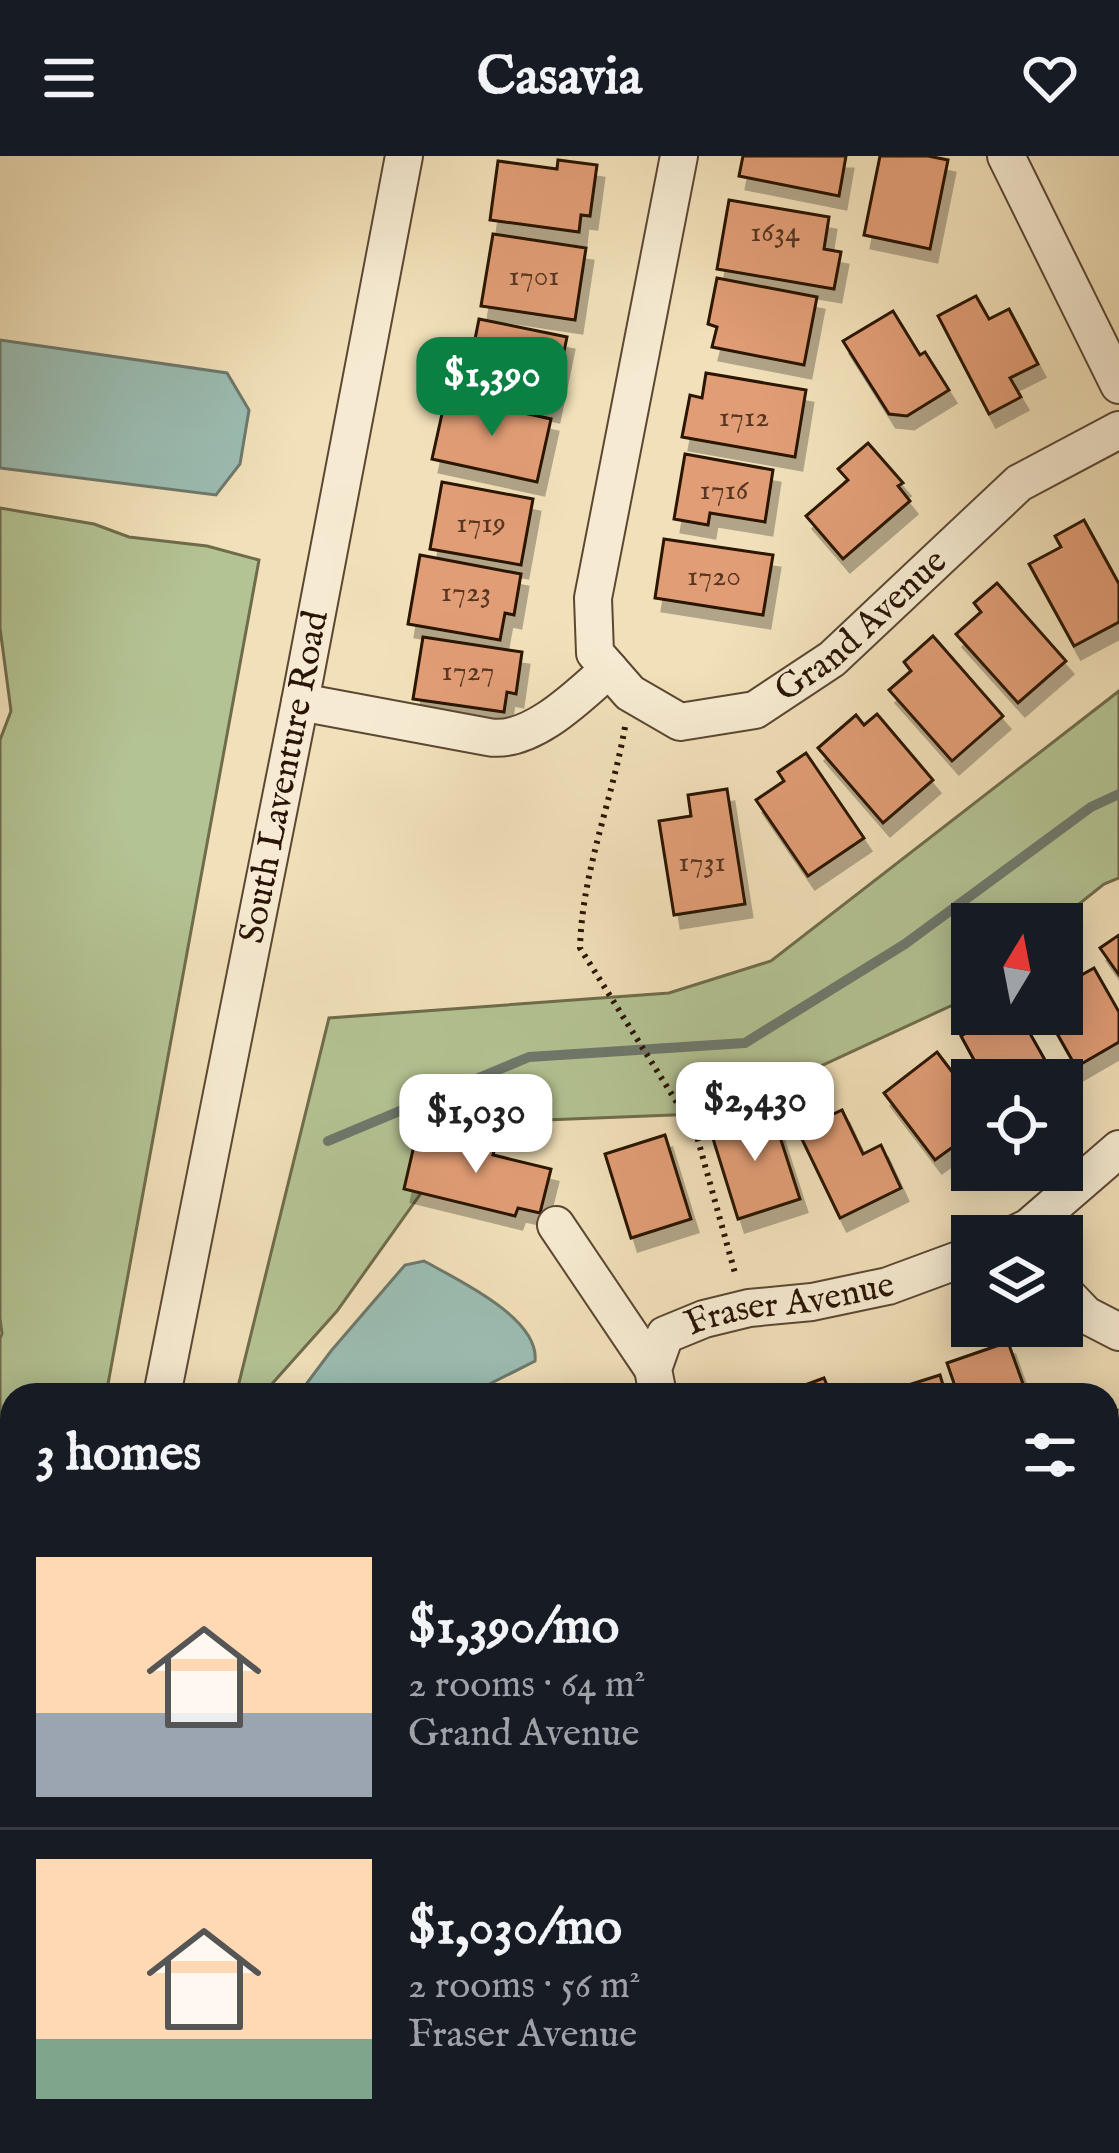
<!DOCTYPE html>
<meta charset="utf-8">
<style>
:root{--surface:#171b24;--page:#242831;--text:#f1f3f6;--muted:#9ea1a6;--line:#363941;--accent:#0b8043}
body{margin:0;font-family:"IM FELL English",serif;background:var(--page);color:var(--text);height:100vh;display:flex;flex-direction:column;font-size:45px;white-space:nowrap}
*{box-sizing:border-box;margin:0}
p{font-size:39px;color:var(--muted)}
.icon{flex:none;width:66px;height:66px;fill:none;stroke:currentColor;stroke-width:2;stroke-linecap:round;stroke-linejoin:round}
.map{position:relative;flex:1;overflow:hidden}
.side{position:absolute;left:0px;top:1227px;width:1119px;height:771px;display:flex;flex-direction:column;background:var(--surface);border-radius:36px 36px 0 0;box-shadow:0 6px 30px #0003}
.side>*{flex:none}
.needle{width:78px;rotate:10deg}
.tools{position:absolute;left:951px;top:747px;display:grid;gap:24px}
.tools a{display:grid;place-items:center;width:132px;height:132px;border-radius:0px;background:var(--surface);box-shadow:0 6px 30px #0003;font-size:60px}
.price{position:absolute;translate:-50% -102px;padding:0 27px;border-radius:24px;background:#fff;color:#222;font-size:39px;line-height:78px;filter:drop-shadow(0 3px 6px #0008)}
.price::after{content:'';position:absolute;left:50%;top:72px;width:36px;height:27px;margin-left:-18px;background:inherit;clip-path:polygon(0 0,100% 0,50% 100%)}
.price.selected{background:var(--accent);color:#fff}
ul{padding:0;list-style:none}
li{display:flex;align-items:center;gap:36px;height:300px;padding:0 36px}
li+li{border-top:3px solid var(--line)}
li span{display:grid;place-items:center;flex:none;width:336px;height:240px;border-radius:0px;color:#555}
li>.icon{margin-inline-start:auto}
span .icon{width:144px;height:144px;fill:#fffc;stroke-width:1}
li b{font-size:51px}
h2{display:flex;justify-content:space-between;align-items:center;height:144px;padding:0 36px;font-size:51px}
header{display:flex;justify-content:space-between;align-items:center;height:156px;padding:0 36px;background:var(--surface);font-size:54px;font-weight:800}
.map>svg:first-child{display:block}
.green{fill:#b4c393;stroke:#6f6c4c;stroke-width:3}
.water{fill:#9bbdb2;stroke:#6e796d;stroke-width:3}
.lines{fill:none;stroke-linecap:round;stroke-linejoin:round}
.stream{stroke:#6e796d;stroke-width:10}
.building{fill:#e19d74;stroke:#2a1406;stroke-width:3;filter:url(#shadow)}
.minor-casing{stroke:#5c4733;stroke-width:40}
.path{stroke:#2a1406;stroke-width:6;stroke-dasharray:3 6;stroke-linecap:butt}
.minor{stroke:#f6ebd2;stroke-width:36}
.labels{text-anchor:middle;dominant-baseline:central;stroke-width:10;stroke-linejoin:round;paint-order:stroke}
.number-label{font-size:30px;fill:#583622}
.street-label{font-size:36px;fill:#2a1406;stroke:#f6ebd2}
</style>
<header><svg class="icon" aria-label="menu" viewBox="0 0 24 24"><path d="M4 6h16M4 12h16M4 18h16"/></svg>Casavia<svg class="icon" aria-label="heart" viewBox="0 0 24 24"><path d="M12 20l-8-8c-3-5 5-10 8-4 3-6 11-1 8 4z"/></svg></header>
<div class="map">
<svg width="1119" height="1997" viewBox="0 0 1119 1997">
<defs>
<filter id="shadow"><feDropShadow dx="7" dy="13" stdDeviation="0" flood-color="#0004"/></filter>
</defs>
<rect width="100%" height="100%" fill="#f1e0b9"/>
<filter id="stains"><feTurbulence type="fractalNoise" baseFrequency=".00167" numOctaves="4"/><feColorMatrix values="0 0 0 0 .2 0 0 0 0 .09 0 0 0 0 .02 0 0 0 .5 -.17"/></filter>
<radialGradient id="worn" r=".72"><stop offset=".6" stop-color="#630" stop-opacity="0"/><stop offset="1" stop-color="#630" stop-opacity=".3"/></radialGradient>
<g class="green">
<path d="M0,352l94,16 35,13 78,9 52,14 -153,835h-94v350l-12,10v-417l2,-4 -2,-16v-578l11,-29 -11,-83z"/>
<path d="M1119,535v187l-15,6 -50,40h-82v66l-15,13 -171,79 -88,32 -153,6 -101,41 -107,150 -75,84h-26l93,-377 340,-25 102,-32z"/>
<path d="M81,1986h619l2,11h-623z"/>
</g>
<g class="water">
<path d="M0,184l227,33 22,37 -9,54 -24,31 -216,-27z"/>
<path d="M424,1105c32,18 116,57 111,100l-67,34h-170l33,-44 74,-86z"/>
</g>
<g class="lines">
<g class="stream">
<path d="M328,985l201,-84 216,-14 160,-99 186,-137 28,-13"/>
<path d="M0,1394l12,-22"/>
</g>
</g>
<g class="building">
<path d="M743,0h103l-7,40 -100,-20z"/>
<path d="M880,0h48l20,4 -18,89 -66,-14z"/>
<path d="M558,4l39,5 -7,51 -9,-1 -2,17 -89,-12 8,-59 59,8z"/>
<path d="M729,44l100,17 -5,32 17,3 -7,37 -117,-20z"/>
<path d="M493,78l93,14 -11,72 -94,-14z"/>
<path d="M717,122l100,19 -13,68 -92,-18 5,-20 -9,-3z"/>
<path d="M976,140l13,23 20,-10 29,55 -28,14 11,19 -32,17 -51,-98z"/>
<path d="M893,155l27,44 5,-3 24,38 -42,26 -18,-2 -46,-73z"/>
<path d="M479,163l88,18 -15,72 -87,-19z"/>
<path d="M706,217l100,17 -11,67 -113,-20 8,-42 12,3z"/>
<path d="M446,240l105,23 -14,63 -105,-23z"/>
<path d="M868,287l35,40 -5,3 12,15 -67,58 -37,-43 42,-36 -10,-11z"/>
<path d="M685,298l88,16 -8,52 -55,-9 -2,12 -34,-6z"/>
<path d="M442,326l91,17 -12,66 -91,-16z"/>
<path d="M1084,364l35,64v38l-45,24 -45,-82 32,-17 -6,-11z"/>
<path d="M664,383l109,16 -10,60 -108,-17z"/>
<path d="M420,399l101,19 -7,41 -9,-2 -5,27 -92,-16z"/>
<path d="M997,427l69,78 -48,42 -62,-69 25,-22 -7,-9z"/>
<path d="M933,480l70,80 -51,45 -63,-71 22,-19 -7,-9z"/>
<path d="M423,481l99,15 -6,42 -9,-2 -3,20 -91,-13z"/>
<path d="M877,558l56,66 -50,43 -65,-75 38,-33 8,10z"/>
<path d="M806,597l58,85 -56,38 -52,-76 28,-19 -6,-9z"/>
<path d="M727,633l18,115 -71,11 -15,-94 32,-5 -3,-21z"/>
<path d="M1119,779v40l-19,-27z"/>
<path d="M1094,812l25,44v30l-43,25 -30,-53h16v-28z"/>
<path d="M1001,858h18l35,62 -7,4h-62l-24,-44z"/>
<path d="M937,896l35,46v35l-37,27 -51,-67z"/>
<path d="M771,953l29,90 -62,20 -28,-90z"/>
<path d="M842,954l21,44 18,-9 20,43 -61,30 -42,-87z"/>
<path d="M665,979l26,84 -60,19 -26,-84z"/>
<path d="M460,980l36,8 -3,11 58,14 -11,44 -22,-5 -3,8 -111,-27 12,-52 42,10z"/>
<path d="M1008,1186l19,53h-69l-11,-32z"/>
<path d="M940,1219l6,20h-69z"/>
<path d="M824,1222l7,17h-53z"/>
<path d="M1107,1253l10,1 -10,61z"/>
<path d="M1113,1958l6,1v38h-14z"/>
</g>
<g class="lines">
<g class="minor-casing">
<g id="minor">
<path id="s1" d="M679,0l-86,442 2,55 35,40 50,29 75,-12 77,-51 187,-176 100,-53"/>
<path d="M1006,0l113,229"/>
<path d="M300,546l188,35c42,8 91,-41 121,-68"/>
<path d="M556,1069l97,144"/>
<path d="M1011,1080l18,-9 90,-78"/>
<path d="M1062,1134l24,25 33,17"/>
<path id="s2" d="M162,1239l138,-693 104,-546"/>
<path id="s3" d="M658,1239l-5,-26 12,-34 39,-16 45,-11 63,-6 76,-16 84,-31"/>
<path d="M0,1668l12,3"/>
<path d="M1107,1850l12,2"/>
<path d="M6,1997l6,-27"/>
<path d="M997,1997l2,-11"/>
</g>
</g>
<path class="path" d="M625,571c-13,74 -43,145 -45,221l116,185 39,140"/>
<use href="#minor" class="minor"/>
</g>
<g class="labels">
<g class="number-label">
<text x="775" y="77">1634</text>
<text x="534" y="121">1701</text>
<text x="744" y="262">1712</text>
<text x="724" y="335">1716</text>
<text x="481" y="368">1719</text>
<text x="714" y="421">1720</text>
<text x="466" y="437">1723</text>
<text x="468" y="516">1727</text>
<text x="702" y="707">1731</text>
</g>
<g class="street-label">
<text stroke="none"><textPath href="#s1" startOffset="828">Grand Avenue</textPath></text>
<text stroke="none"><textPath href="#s2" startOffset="630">South Laventure Road</textPath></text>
<text stroke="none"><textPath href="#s3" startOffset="192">Fraser Avenue</textPath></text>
</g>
</g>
<rect width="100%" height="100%" filter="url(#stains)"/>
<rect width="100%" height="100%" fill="url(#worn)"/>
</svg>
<div class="tools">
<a><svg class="needle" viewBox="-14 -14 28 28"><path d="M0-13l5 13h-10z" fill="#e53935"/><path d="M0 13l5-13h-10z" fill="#9ea1a6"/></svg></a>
<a><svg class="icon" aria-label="locate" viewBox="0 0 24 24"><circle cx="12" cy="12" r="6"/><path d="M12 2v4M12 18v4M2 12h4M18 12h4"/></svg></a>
<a><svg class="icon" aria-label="layers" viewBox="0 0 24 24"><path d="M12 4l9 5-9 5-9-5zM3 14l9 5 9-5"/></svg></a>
</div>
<b class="price selected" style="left:492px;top:283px">$1,390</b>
<b class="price" style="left:755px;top:1008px">$2,430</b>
<b class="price" style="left:476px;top:1020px">$1,030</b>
<section class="side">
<h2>3 homes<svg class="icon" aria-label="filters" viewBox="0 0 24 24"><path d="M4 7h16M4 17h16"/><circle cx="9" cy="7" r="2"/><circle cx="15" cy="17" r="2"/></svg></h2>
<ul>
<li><span style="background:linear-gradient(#ffd9b3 65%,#9aa5b1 0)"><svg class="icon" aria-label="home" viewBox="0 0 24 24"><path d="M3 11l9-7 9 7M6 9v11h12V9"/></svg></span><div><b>$1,390/mo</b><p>2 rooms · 64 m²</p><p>Grand Avenue</p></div></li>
<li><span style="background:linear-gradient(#ffd9b3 75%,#7fa58c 0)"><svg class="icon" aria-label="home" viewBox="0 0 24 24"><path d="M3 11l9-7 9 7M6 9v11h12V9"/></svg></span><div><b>$1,030/mo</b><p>2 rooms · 56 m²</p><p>Fraser Avenue</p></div></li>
</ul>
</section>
</div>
